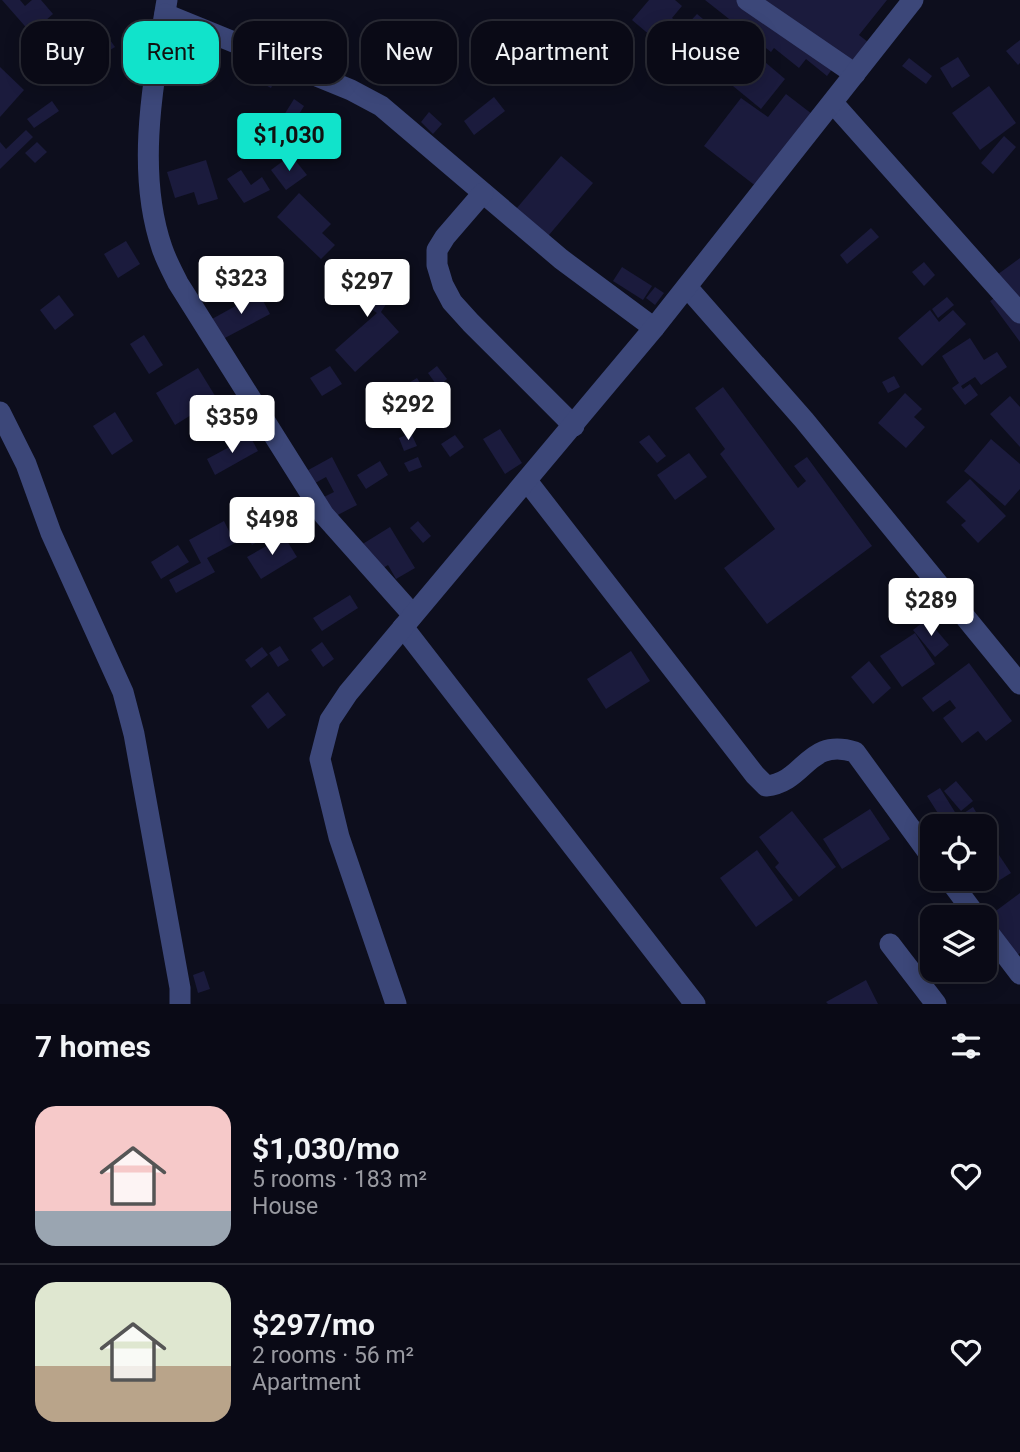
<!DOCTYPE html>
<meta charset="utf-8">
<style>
:root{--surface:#0a0a16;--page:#13131f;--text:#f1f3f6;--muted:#999aa1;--line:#2a2b35;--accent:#11e3cb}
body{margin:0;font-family:Roboto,sans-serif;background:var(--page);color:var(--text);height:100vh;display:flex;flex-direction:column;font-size:26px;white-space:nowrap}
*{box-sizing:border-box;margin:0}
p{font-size:23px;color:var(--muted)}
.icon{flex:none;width:38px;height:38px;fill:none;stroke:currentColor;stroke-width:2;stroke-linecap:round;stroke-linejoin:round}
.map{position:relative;height:1004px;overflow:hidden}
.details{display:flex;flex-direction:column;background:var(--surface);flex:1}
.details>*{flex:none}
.guide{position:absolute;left:21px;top:21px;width:978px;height:63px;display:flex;gap:14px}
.controls{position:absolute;left:920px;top:814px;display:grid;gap:14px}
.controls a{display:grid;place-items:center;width:77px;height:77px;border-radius:14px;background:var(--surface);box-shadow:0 4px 18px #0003,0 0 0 2px var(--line);font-size:35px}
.price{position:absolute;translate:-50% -60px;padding:0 16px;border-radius:7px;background:#fff;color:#222;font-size:23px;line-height:46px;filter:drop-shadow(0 2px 4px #0008)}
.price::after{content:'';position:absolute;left:50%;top:42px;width:21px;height:16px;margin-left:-10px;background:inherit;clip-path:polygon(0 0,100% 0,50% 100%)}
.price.current{background:var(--accent);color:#111}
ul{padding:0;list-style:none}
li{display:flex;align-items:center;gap:21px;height:175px;padding:0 35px}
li+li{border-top:2px solid var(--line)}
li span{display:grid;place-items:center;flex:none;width:196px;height:140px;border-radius:21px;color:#555}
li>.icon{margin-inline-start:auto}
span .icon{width:84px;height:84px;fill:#fffc;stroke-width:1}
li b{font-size:30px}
h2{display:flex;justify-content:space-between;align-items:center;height:84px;padding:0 35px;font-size:30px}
.tag{padding:0 24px;border-radius:21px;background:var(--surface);box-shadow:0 4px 18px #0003,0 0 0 2px var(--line);font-size:24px;line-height:63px}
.tag.current{background:var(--accent);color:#111}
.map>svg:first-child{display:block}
.building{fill:#1b1b3d}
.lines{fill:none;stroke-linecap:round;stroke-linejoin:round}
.minor{stroke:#3c4779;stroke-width:21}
</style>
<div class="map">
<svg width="1020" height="1004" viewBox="0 0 1020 1004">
<rect width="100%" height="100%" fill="#0d0e1d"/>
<g class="building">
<path d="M2,0h18l5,6 7,-6h9l12,14 -22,19z"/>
<path d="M649,0h26l7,6 -10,12 12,10 13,-14 36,30 -25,31 -13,-11 -5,5 -58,-49z"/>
<path d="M705,0h182l-28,35 14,11 -17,21 -14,-11 -15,20 -21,-17 -7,9 -25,-20 -3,4z"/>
<path d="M103,30l12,17 -13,8 -11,-17z"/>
<path d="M257,31l29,15 -12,21 6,3 -9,18 -34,-18z"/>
<path d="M39,34l10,9 -13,14 -9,-8z"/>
<path d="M1020,40v23l-2,2 -12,-14z"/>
<path d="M758,56l27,23 -24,30 -28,-23z"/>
<path d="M958,57l12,19 -18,12 -12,-20z"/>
<path d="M909,58l23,18 -6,8 -24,-18z"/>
<path d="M0,67l24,23 -24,27z"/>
<path d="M989,86l27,37 -36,27 -28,-37z"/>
<path d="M786,94l26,20 -55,73 -53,-41 37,-48 27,19z"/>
<path d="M494,97l11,14 -31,24 -10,-14z"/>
<path d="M294,99l10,7 -14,23 -11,-6z"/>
<path d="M52,101l7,10 -25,17 -7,-9z"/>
<path d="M429,112l13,12 -9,10 -12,-12z"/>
<path d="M26,130l7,7 -33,32v-27l6,7z"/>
<path d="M1004,136l12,11 -23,27 -12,-11z"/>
<path d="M37,142l10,10 -12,11 -10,-10z"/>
<path d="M291,155l16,20 -21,15 -15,-20z"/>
<path d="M561,156l32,27 -50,59 -32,-27z"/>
<path d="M206,160l12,39 -20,6 -4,-13 -19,6 -8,-26z"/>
<path d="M241,170l10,15 11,-8 8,13 -26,13 -17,-24z"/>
<path d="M299,193l32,31 -9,9 13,12 -14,14 -44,-42z"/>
<path d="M871,228l8,9 -32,27 -7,-9z"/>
<path d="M126,241l14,23 -22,14 -14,-24z"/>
<path d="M1020,258v84l-30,-41 10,-7 -10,-14z"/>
<path d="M924,262l11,13 -11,11 -12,-14z"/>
<path d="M354,264l40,28 -13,20 18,20 -44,40 -20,-22 42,-37 -39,-26z"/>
<path d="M622,267l30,19 -9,14 -30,-19z"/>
<path d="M655,287l9,6 -9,12 -9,-7z"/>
<path d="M259,293l11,21 -47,25 -11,-20z"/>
<path d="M59,295l15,20 -19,15 -15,-20z"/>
<path d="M947,297l7,8 -16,13 -6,-9z"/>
<path d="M930,310l9,12 14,-12 13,14 -44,42 -24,-28z"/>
<path d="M144,335l19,30 -14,9 -19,-30z"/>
<path d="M970,338l14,22 13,-8 10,15 -26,18 -6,-8 -14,9 2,3 7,-5 8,11 -13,10 -13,-17 7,-5 -17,-27z"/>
<path d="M330,366l12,18 -20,12 -12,-18z"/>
<path d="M437,366l10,13 -9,8 -10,-14z"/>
<path d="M198,368l19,31 -42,26 -19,-32z"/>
<path d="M894,376l6,11 -12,6 -6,-11z"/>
<path d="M417,378l18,29 -30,19 -18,-30z"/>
<path d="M723,387l75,101 8,-7 -12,-15 13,-9 65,89 -105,78 -43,-56 51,-39 -55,-75 5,-5 -30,-41z"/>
<path d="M905,393l17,16 -8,8 11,10 -19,21 -28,-25z"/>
<path d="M1010,396l10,11v40l-30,-33z"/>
<path d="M115,412l18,29 -21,14 -19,-29z"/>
<path d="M500,429l22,34 -17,11 -22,-35z"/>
<path d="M411,433l6,13 -13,5 -5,-13z"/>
<path d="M455,435l9,12 -14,10 -9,-13z"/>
<path d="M649,435l17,21 -9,7 -18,-21z"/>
<path d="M250,436l8,15 -43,24 -8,-16z"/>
<path d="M991,439l29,25v25l-15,17 -41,-35z"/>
<path d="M689,453l18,24 -32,23 -18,-25z"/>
<path d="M332,457l25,48 -29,15 -10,-20 16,-8 -8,-15 -18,10 -7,-13z"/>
<path d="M418,457l4,10 -13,5 -5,-9z"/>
<path d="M380,461l8,14 -22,14 -9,-14z"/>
<path d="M970,479l36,37 -28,27 -17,-18 5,-4 -20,-19z"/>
<path d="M279,506l10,18 -37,21 -10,-18z"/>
<path d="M224,521l11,22 -28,15 8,14 -39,21 -7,-13 32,-17 -12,-23z"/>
<path d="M418,521l13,15 -8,7 -13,-15z"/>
<path d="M390,527l25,41 -19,11 -8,-14 -19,12 -16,-27z"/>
<path d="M284,536l13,21 -36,22 -14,-22z"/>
<path d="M178,545l11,17 -28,17 -10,-17z"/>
<path d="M350,595l8,13 -36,23 -9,-13z"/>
<path d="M927,619l22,26 -14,12 -22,-27z"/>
<path d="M915,633l20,31 -33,23 -22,-31z"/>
<path d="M322,642l12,17 -11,8 -12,-17z"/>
<path d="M280,646l9,14 -11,7 -9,-14z"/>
<path d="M262,647l6,8 -17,13 -6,-8z"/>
<path d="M631,651l19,30 -44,28 -19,-30z"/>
<path d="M869,661l22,27 -18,16 -22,-27z"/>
<path d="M969,663l43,58 -26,20 -8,-10 -16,12 -19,-25 13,-10 -6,-8 -17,12 -11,-14z"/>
<path d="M268,692l18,23 -18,14 -17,-23z"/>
<path d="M956,781l17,20 -12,10 -17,-20z"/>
<path d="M940,788l18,29 15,-10 9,15 -6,4h-47l12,-8 -14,-22z"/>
<path d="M870,809l20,30 -48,30 -19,-30z"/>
<path d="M792,811l44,56 -37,30 -24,-30 4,-4 -20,-26z"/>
<path d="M993,846l18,27 -16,10 -10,-14v-18z"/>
<path d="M757,850l36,50 -37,27 -36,-49z"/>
<path d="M1020,893v60l-8,6 -27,-40z"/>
<path d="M204,971l6,18 -12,4 -5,-18z"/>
<path d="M866,980l12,24h-50l-2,-2z"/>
</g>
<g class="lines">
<g class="minor">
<path d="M167,0c-13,79 -32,169 -5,248 4,12 10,23 16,35l146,232 89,100"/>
<path d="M747,0l108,74"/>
<path d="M165,14l186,76 30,16 180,153 93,69"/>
<path d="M833,103l187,210"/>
<path d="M483,193l-38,44 -8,13v15l6,20 9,17 19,21 103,103"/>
<path d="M687,287l117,133 216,264"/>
<path d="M0,412l26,52 25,69 72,159 11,42 46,254v16"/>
<path d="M527,481l228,294 11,11c40,-4 41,-49 89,-34l78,107"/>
<path d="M403,627l292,377"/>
<path d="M948,878l29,39"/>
<path d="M985,928l35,46"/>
<path d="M890,944l46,60"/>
<path d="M396,1004l-57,-167 -19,-78 10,-39 18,-27 306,-365 259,-328"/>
</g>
</g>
</svg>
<div class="controls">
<a><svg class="icon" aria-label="locate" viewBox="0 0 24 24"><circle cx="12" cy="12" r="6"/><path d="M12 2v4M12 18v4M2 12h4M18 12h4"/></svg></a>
<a><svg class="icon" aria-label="layers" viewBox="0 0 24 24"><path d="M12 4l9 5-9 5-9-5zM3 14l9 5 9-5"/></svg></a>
</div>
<b class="price current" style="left:289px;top:173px">$1,030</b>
<b class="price" style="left:241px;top:316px">$323</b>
<b class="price" style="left:367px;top:319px">$297</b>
<b class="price" style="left:408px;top:442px">$292</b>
<b class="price" style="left:232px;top:455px">$359</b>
<b class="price" style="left:272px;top:557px">$498</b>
<b class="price" style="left:931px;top:638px">$289</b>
<div class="guide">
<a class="tag">Buy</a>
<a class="tag current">Rent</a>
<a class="tag">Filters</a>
<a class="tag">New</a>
<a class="tag">Apartment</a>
<a class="tag">House</a>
</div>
</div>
<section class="details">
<h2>7 homes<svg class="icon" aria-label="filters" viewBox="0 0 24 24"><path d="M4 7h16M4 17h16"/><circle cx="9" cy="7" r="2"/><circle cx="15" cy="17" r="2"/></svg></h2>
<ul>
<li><span style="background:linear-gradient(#f6c9c9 75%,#9aa5b1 0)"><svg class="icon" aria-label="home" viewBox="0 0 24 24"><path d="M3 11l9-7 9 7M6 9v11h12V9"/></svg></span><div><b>$1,030/mo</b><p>5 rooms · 183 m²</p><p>House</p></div><svg class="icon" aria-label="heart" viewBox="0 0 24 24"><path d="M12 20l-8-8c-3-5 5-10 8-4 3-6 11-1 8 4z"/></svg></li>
<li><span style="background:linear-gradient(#dfe7d0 60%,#b9a48a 0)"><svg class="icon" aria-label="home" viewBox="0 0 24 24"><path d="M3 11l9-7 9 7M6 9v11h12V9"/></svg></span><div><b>$297/mo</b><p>2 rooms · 56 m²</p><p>Apartment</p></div><svg class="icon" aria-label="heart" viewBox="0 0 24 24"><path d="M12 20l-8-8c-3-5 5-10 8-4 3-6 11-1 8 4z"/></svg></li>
</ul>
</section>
